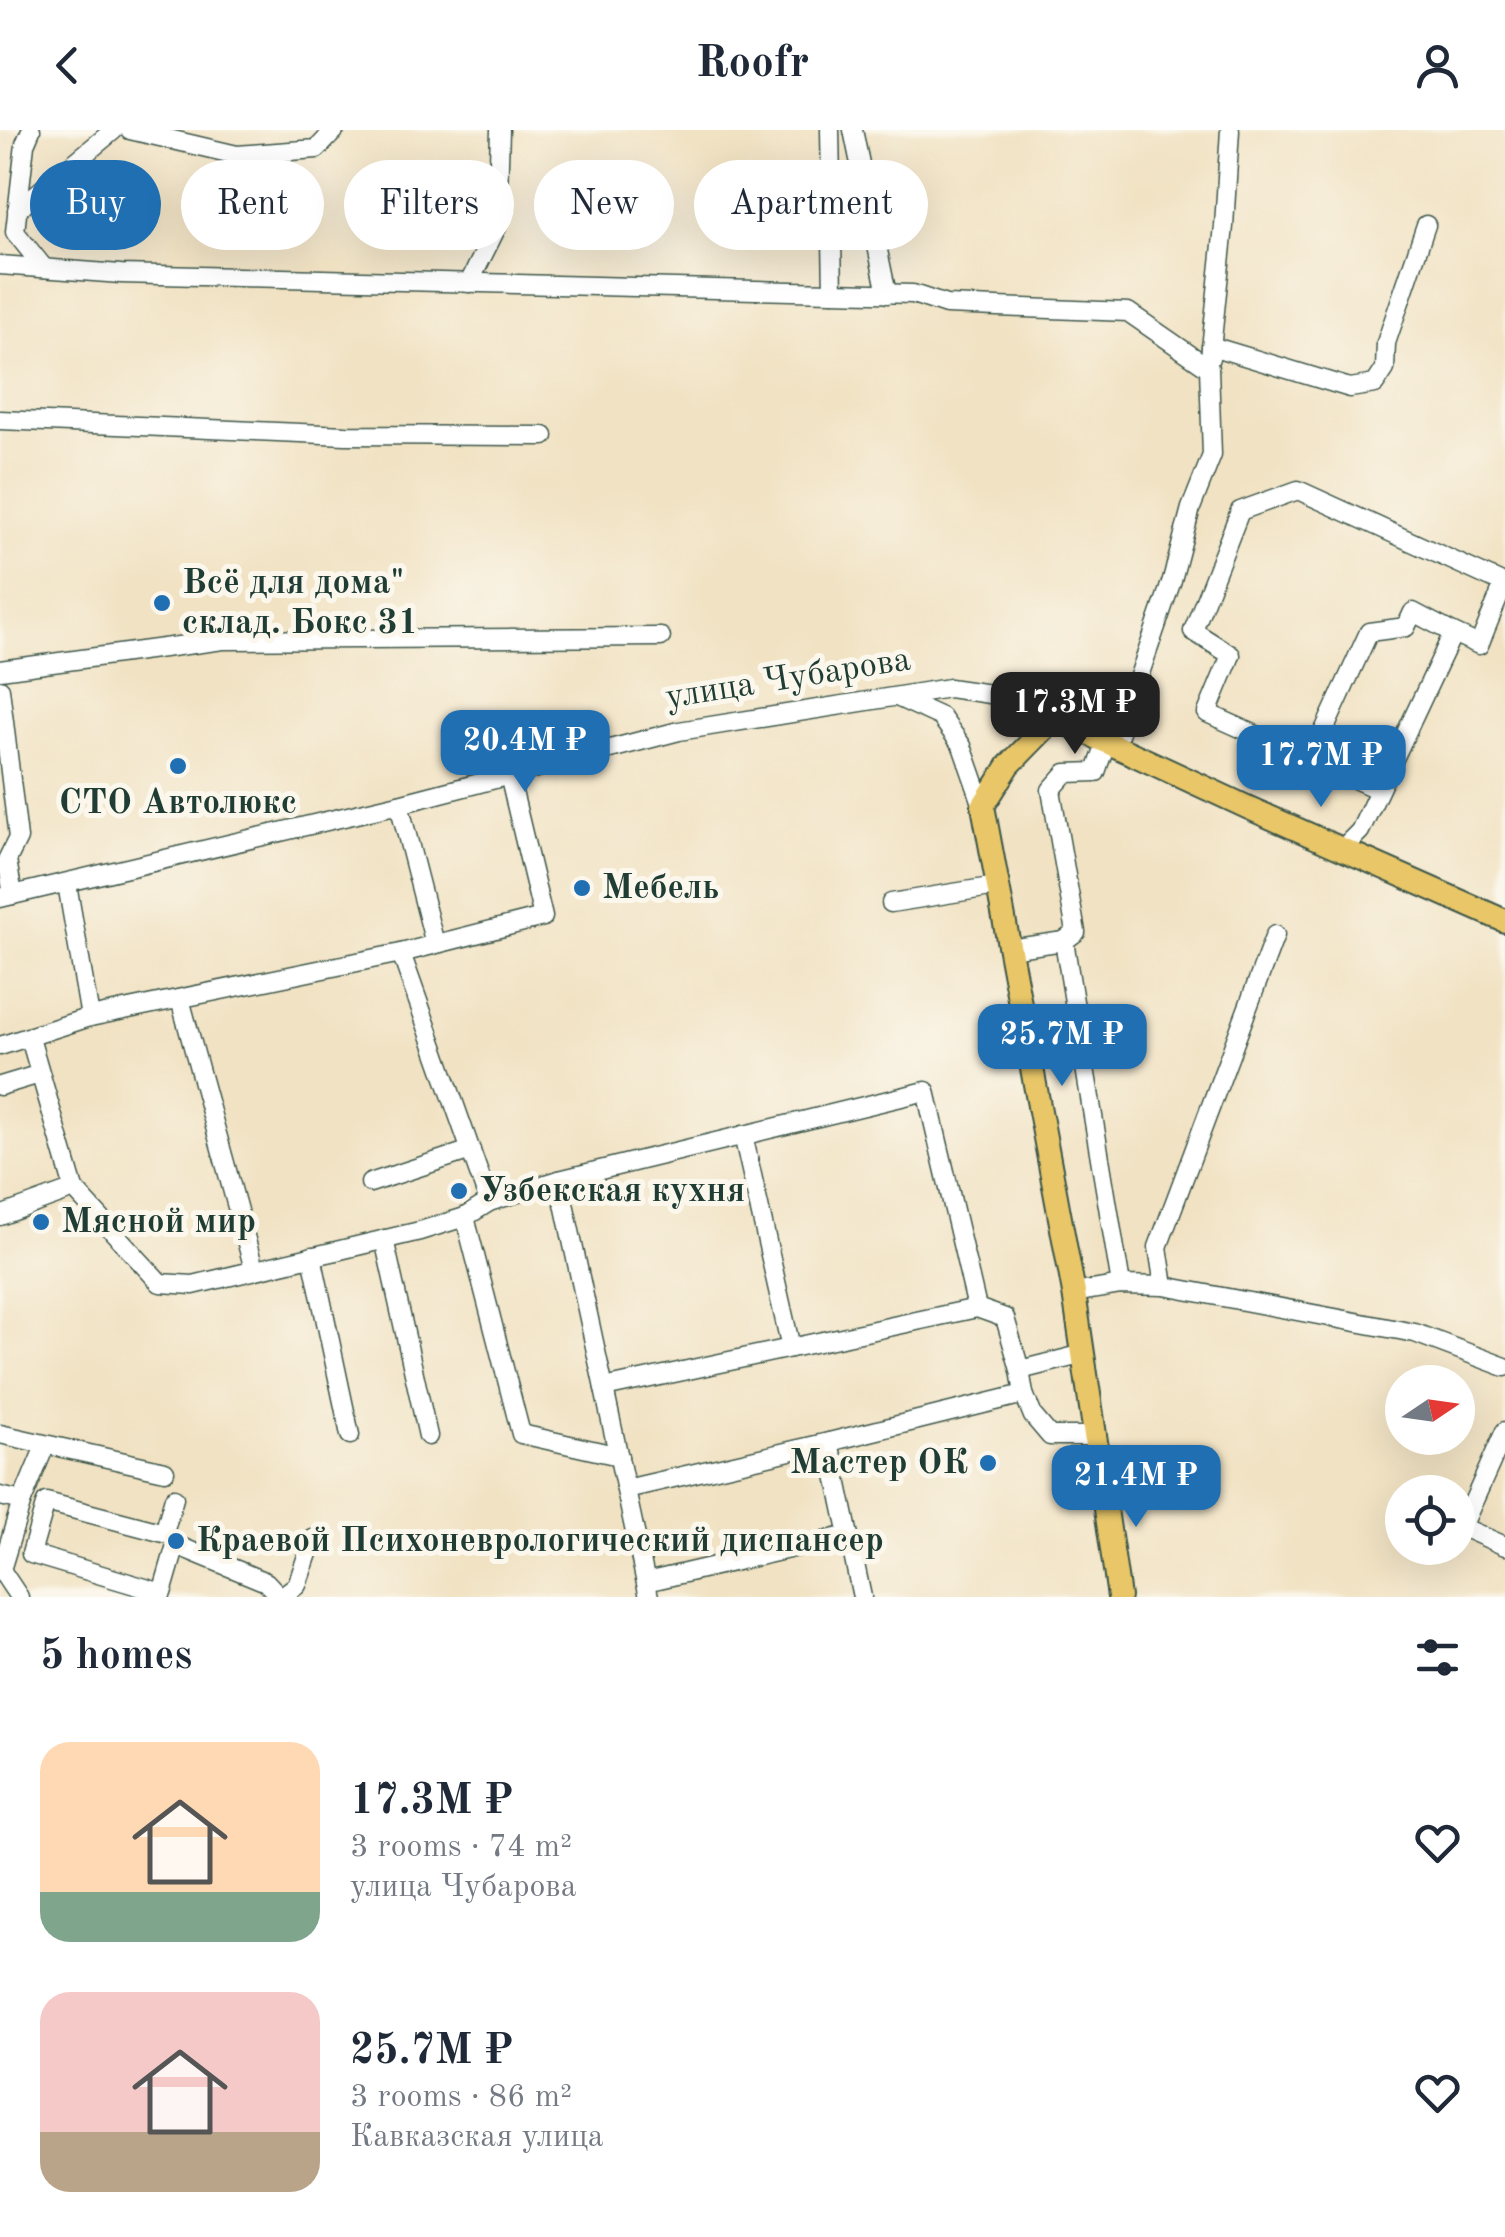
<!DOCTYPE html>
<meta charset="utf-8">
<style>
:root{--surface:#fff;--page:#f2f2f3;--text:#1f2937;--muted:#747a83;--accent:#1f6fb2}
body{margin:0;font-family:"Old Standard TT",serif;background:var(--page);color:var(--text);height:100vh;display:flex;flex-direction:column;font-size:38px;white-space:nowrap}
*{box-sizing:border-box;margin:0}
p{font-size:32px;color:var(--muted)}
.icon{flex:none;width:55px;height:55px;fill:none;stroke:currentColor;stroke-width:2;stroke-linecap:round;stroke-linejoin:round}
.map{position:relative;height:1467px;overflow:hidden}
.drawer{display:flex;flex-direction:column;background:var(--surface);flex:1}
.drawer>*{flex:none}
.hud{position:absolute;left:30px;top:30px;width:1000px;height:90px;display:flex;gap:20px}
.needle{width:65px;rotate:77deg}
.controls{position:absolute;left:1385px;top:1235px;display:grid;gap:20px}
.controls a{display:grid;place-items:center;width:90px;height:90px;border-radius:50%;background:var(--surface);box-shadow:0 10px 40px #0002;font-size:50px}
.price{position:absolute;translate:-50% -85px;padding:0 22px;border-radius:20px;background:var(--accent);color:#fff;font-size:32px;line-height:65px;filter:drop-shadow(0 2px 5px #0008)}
.price::after{content:'';position:absolute;left:50%;top:60px;width:30px;height:22px;margin-left:-15px;background:inherit;clip-path:polygon(0 0,100% 0,50% 100%)}
.price.on{background:#222;color:#fff}
ul{padding:0;list-style:none}
li{display:flex;align-items:center;gap:30px;height:250px;padding:0 40px}
li span{display:grid;place-items:center;flex:none;width:280px;height:200px;border-radius:30px;color:#555}
li>.icon{margin-inline-start:auto}
span .icon{width:120px;height:120px;fill:#fffc;stroke-width:1}
li b{font-size:42px}
h2{display:flex;justify-content:space-between;align-items:center;height:120px;padding:0 40px;font-size:42px}
.tag{padding:0 35px;border-radius:45px;background:var(--surface);box-shadow:0 10px 40px #0002;font-size:35px;line-height:90px}
.tag.on{background:var(--accent);color:#fff}
header{display:flex;justify-content:space-between;align-items:center;height:130px;padding:0 40px;background:var(--surface);font-size:45px;font-weight:800}
.map>svg:first-child{display:block}
.lines{fill:none;stroke-linecap:round;stroke-linejoin:round}
.minor-casing{stroke:#3e5649;stroke-width:21}
.major-casing{stroke:#3e5649;stroke-width:26}
.minor{stroke:#fff;stroke-width:18}
.major{stroke:#e9c769;stroke-width:22}
.poi-dot{fill:#1f6fb2;stroke:#fbf7ec;stroke-width:4}
.labels{text-anchor:middle;dominant-baseline:central;stroke-width:10;stroke-linejoin:round;paint-order:stroke}
.poi-label{font-size:35px;font-weight:bold;fill:#1f3d34;stroke:#fbf7ec;text-anchor:start}
.street-label{font-size:35px;fill:#1f3d34;stroke:#fbf7ec}
</style>
<header><svg class="icon" aria-label="back" viewBox="0 0 24 24"><path d="M15 5l-7 7 7 7"/></svg>Roofr<svg class="icon" aria-label="person" viewBox="0 0 24 24"><circle cx="12" cy="8" r="4"/><path d="M4 21q1-7 8-7t8 7"/></svg></header>
<div class="map">
<svg width="1505" height="1467" viewBox="0 0 1505 1467">
<rect width="100%" height="100%" fill="#fbf7ec"/>
<filter id="ink" filterUnits="userSpaceOnUse"><feTurbulence type="fractalNoise" baseFrequency=".01" numOctaves="2"/><feDisplacementMap in="SourceGraphic" scale="20" xChannelSelector="R" yChannelSelector="G"/><feConvolveMatrix kernelMatrix="1 2 1 2 8 2 1 2 1" color-interpolation-filters="sRGB"/></filter>
<filter id="wash" filterUnits="userSpaceOnUse"><feTurbulence type="fractalNoise" baseFrequency=".0048" numOctaves="4" result="noise"/><feDisplacementMap in="SourceGraphic" scale="40" xChannelSelector="R" yChannelSelector="G"/><feGaussianBlur stdDeviation="2.25" result="paint"/><feColorMatrix in="noise" values="0 0 0 0 0 0 0 0 0 0 0 0 0 0 0 0 0 1.4 0 .05"/><feComposite in="paint" operator="in"/></filter>
<g filter="url(#wash)">
<rect width="100%" height="100%" fill="#f1e2c3"/>
</g>
<g filter="url(#ink)">
<g class="lines">
<g class="minor-casing">
<g id="minor">
<path d="M31,0l-6,14 -10,88 29,36"/>
<path d="M130,0l107,25 80,-6 18,-19"/>
<path d="M830,0l3,162"/>
<path d="M853,0l34,164"/>
<path d="M17,80l97,-80"/>
<path d="M0,135l121,9 792,20 33,11 182,7 81,56 3,87 -21,53 -19,72 -57,166"/>
<path d="M469,153l28,-56 3,-97"/>
<path d="M1211,216l139,42 25,-4 10,-15 1,-26 40,-118"/>
<path d="M1210,228l14,-132 6,-96"/>
<path d="M0,290l346,15 198,1"/>
<path d="M0,540l223,-30 438,-3"/>
<path d="M0,559l18,149 -11,22 6,35"/>
<path d="M897,567l44,20 21,29 21,60"/>
<path d="M1106,613l-10,29 -30,1 -15,17 25,142 -12,9 57,344"/>
<path d="M1311,629l58,-127 37,-5 7,-15 40,21"/>
<path d="M399,674l36,140"/>
<path d="M1343,718l17,-17 93,-198 26,12 25,-61 -206,-94 -58,21 -47,120 38,24 -24,58 172,77"/>
<path d="M67,754l23,133"/>
<path d="M0,768l399,-94 280,-73 270,-43 48,7 58,23"/>
<path d="M891,773l106,-17"/>
<path d="M1009,819l55,-8"/>
<path d="M401,823l142,-36 -34,-142"/>
<path d="M180,869l74,270"/>
<path d="M30,908l44,151"/>
<path d="M0,916l90,-29 311,-64 88,249"/>
<path d="M0,956l40,-12"/>
<path d="M743,1005l48,213"/>
<path d="M559,1050l367,-89 51,217"/>
<path d="M370,1053l101,-33"/>
<path d="M0,1086l74,-27 86,94 33,2 227,-54 45,-14 24,-15 70,-22 90,417"/>
<path d="M465,1087l56,217 98,22"/>
<path d="M384,1109l44,197"/>
<path d="M312,1126l38,179"/>
<path d="M1164,1156l-6,-39 117,-312"/>
<path d="M1074,1163l47,-8 43,1 251,47 90,34"/>
<path d="M604,1258l373,-80 28,10 15,52 64,-16"/>
<path d="M1024,1264l9,22 17,20h46"/>
<path d="M1505,1301l-43,96 43,19"/>
<path d="M0,1304l165,37"/>
<path d="M829,1312l33,155"/>
<path d="M626,1359l203,-47 195,-48 -4,-24"/>
<path d="M0,1366l22,5"/>
<path d="M174,1368l-10,35 -118,-31 -15,52 131,39 14,-48 90,37 14,15"/>
<path d="M646,1452l203,-47"/>
<path d="M19,1467l-18,-27 21,-69 23,-55"/>
<path d="M281,1467l16,-12 16,-46"/>
</g>
</g>
<g class="major-casing">
<path id="major" d="M1119,1467l-45,-304 -91,-487 26,-41 46,-47 194,90 256,113"/>
</g>
<use href="#minor" class="minor"/>
<use href="#major" class="major"/>
</g>
</g>
<g class="poi-dot">
<circle cx="162" cy="473" r="10"/>
<circle cx="178" cy="636" r="10"/>
<circle cx="582" cy="758" r="10"/>
<circle cx="459" cy="1061" r="10"/>
<circle cx="41" cy="1092" r="10"/>
<circle cx="988" cy="1333" r="10"/>
<circle cx="176" cy="1411" r="10"/>
</g>
<g class="labels">
<g class="poi-label">
<text x="182" y="453">Всё для дома"<tspan x="182" dy="40">склад. Бокс 31</tspan></text>
<text x="178" y="673" text-anchor="middle">СТО Автолюкс</text>
<text x="602" y="758">Мебель</text>
<text x="479" y="1061">Узбекская кухня</text>
<text x="61" y="1092">Мясной мир</text>
<text x="968" y="1333" text-anchor="end">Мастер ОК</text>
<text x="196" y="1411">Краевой Психоневрологический диспансер</text>
</g>
<g class="street-label">
<text transform="translate(788 549) rotate(-9)">улица Чубарова</text>
</g>
</g>
</svg>
<div class="controls">
<a><svg class="needle" viewBox="-14 -14 28 28"><path d="M0-13l5 13h-10z" fill="#e53935"/><path d="M0 13l5-13h-10z" fill="#747a83"/></svg></a>
<a><svg class="icon" aria-label="locate" viewBox="0 0 24 24"><circle cx="12" cy="12" r="6"/><path d="M12 2v4M12 18v4M2 12h4M18 12h4"/></svg></a>
</div>
<b class="price on" style="left:1075px;top:627px">17.3M ₽</b>
<b class="price" style="left:525px;top:665px">20.4M ₽</b>
<b class="price" style="left:1321px;top:680px">17.7M ₽</b>
<b class="price" style="left:1062px;top:959px">25.7M ₽</b>
<b class="price" style="left:1136px;top:1400px">21.4M ₽</b>
<div class="hud">
<a class="tag on">Buy</a>
<a class="tag">Rent</a>
<a class="tag">Filters</a>
<a class="tag">New</a>
<a class="tag">Apartment</a>
</div>
</div>
<section class="drawer">
<h2>5 homes<svg class="icon" aria-label="filters" viewBox="0 0 24 24"><path d="M4 7h16M4 17h16"/><circle cx="9" cy="7" r="2"/><circle cx="15" cy="17" r="2"/></svg></h2>
<ul>
<li><span style="background:linear-gradient(#ffd9b3 75%,#7fa58c 0)"><svg class="icon" aria-label="home" viewBox="0 0 24 24"><path d="M3 11l9-7 9 7M6 9v11h12V9"/></svg></span><div><b>17.3M ₽</b><p>3 rooms · 74 m²</p><p>улица Чубарова</p></div><svg class="icon" aria-label="heart" viewBox="0 0 24 24"><path d="M12 20l-8-8c-3-5 5-10 8-4 3-6 11-1 8 4z"/></svg></li>
<li><span style="background:linear-gradient(#f6c9c9 70%,#b9a48a 0)"><svg class="icon" aria-label="home" viewBox="0 0 24 24"><path d="M3 11l9-7 9 7M6 9v11h12V9"/></svg></span><div><b>25.7M ₽</b><p>3 rooms · 86 m²</p><p>Кавказская улица</p></div><svg class="icon" aria-label="heart" viewBox="0 0 24 24"><path d="M12 20l-8-8c-3-5 5-10 8-4 3-6 11-1 8 4z"/></svg></li>
</ul>
</section>
